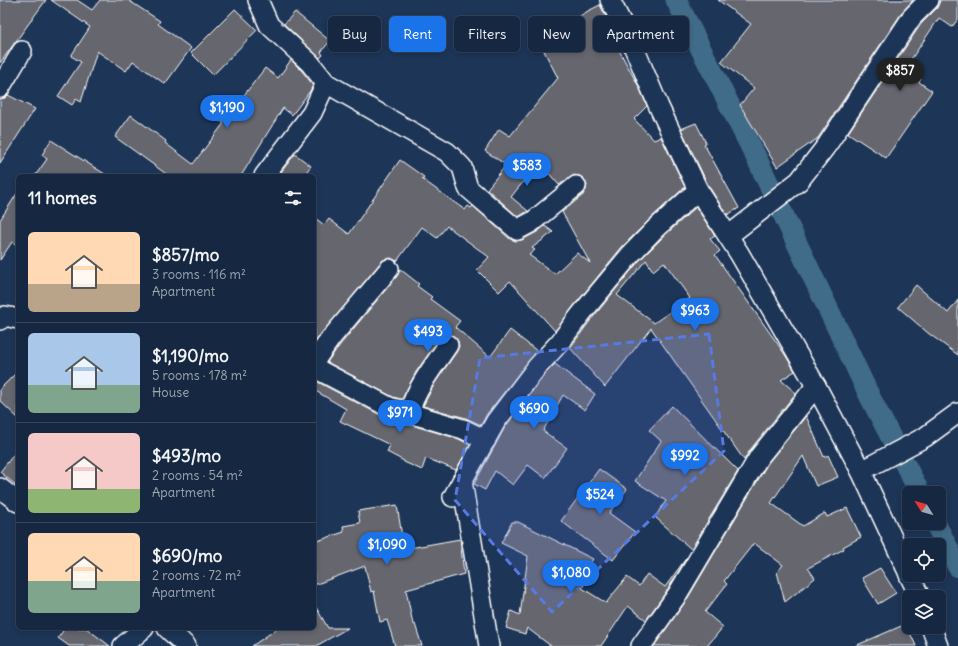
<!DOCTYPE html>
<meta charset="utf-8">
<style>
:root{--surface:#162841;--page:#23344c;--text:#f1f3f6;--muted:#9ea6b1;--line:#35445a;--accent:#1a73e8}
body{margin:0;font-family:Delius,sans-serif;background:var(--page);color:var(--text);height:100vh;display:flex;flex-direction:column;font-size:15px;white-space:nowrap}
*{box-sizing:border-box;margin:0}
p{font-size:13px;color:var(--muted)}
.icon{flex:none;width:22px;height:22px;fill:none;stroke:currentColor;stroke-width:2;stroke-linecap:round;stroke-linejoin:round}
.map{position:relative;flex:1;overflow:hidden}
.panel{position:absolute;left:16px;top:174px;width:300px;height:456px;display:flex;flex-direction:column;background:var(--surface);border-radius:6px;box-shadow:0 2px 6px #0003,0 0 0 1px var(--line)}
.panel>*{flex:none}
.banner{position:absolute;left:328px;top:16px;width:380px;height:36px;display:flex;gap:8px}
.needle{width:26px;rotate:307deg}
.tools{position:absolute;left:902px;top:486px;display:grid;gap:8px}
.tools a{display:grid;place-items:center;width:44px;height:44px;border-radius:6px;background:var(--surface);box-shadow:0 2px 6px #0003,0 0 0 1px var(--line);font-size:20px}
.price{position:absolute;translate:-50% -34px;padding:0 9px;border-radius:14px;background:var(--accent);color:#fff;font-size:13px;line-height:26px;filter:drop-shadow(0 1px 2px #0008)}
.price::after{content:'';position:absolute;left:50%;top:24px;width:12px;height:9px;margin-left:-6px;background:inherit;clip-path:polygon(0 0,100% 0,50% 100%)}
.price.active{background:#222;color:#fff}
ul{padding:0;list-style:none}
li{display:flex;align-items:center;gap:12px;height:100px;padding:0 12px}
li+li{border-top:1px solid var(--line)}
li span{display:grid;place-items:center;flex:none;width:112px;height:80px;border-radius:6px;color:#555}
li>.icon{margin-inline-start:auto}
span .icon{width:48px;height:48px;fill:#fffc;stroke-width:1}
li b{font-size:17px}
h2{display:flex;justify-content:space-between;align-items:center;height:48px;padding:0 12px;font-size:17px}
.chip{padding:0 14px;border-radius:6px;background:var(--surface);box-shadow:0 2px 6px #0003,0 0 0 1px var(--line);font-size:14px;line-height:36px}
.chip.active{background:var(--accent);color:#fff}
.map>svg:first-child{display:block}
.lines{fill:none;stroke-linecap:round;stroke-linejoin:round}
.canal{stroke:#416c89;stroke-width:21}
.building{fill:#65666e;stroke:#fff;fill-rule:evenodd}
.minor-casing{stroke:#fff;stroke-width:22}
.minor{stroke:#1d3557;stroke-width:19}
.marked{fill:#567ae2;fill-opacity:0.2;stroke:#567ae2;stroke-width:3;stroke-dasharray:8 5;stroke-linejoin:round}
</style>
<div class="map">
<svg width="958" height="646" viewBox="0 0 958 646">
<rect width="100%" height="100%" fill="#1d3557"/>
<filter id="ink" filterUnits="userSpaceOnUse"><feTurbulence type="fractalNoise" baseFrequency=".025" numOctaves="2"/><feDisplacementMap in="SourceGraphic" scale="8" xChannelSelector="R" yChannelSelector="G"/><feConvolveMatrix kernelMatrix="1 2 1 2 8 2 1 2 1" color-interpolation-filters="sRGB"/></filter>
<g filter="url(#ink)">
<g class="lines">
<g class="canal">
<path d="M676,0l79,155 116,244 49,94"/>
<path d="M935,523l23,44"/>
</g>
</g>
<g class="building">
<path d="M0,0h46l-46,63z"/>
<path d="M51,0h26l15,10 8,-10h28l32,21 -2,3 33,24 -26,36 -32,-23 -7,10 -29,-20 -16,51 -5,-3 -4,6 -14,-9 23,-34 -10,-6 19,-29z"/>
<path d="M718,0h195l-10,11 -85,127 -41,29 -37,-62 14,-17 -33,-26 30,-38z"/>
<path d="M940,0h18v19l-6,8 -13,-9 -29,43 2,1 -5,7 14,10 -2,3 13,9 -46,67 -38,-25 73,-109 16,-16z"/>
<path d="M600,5l22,43 -3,2 20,37 8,19 -13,13 20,21 7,-3 24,50 -37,34 -26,26 -49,60 -18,24 -45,-50 -11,11 -22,-22 12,-13 -42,-31 -10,12 -15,-11 -25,34 -6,-3 -6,1 -4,3 -67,81v-126l10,8 5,-6 20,15 51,-74 24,17 -2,2 43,31 3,-4 3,2 2,-2 37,33 6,2 6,-1 15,-8 8,-6 8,6 -21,16 3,2 -6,5 26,19 22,-21 13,10 -28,-51 21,-17 3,-5 1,-5 -3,-6 -4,-3 -6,-1 -15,10 -20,-23 -28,35 17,14 -10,6 -31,-28 19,-24 -21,-14 14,-22 11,7 48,-58 -14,-27 28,-16 -7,-10 23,-14z"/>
<path d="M235,9l22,21 -44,45 -22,-22z"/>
<path d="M295,12l35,29 -9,11 2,3 -3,3 -36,-34z"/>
<path d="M291,60l11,11 11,14 -3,6 -18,24 -9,-7 -42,68h-72l-54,-39 16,-22 35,26 -1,2 28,21 31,-41 -6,-3 13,-21 7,4 27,-35 13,10z"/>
<path d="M8,95l27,14 -35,54v-64l5,-1z"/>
<path d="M696,123l10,20 -2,1 35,64 -12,7 -19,-30 -27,-56z"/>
<path d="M51,140l57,36h-73l12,-17 -5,-4z"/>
<path d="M295,154l16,12 -8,10h-25z"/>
<path d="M18,192v54l-6,-4 -12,18v-40z"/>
<path d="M696,207l19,29 -5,3 10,12 -5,4 69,98 11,18 -14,9 15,13 -46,57 -6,10 -93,-132 -46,59 -35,-39 20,-27 48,-59 25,-25zM646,260l7,11 11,-9 26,36 -36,25 -37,-28z"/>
<path d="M400,269l19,15 -2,2 15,11 -2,2 30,22 -5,6 35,30 20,-27 27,21 -50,63 -6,11 -15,-7 -43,-12 12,-23 22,-32 2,-5 -1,-5 -4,-5 -5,-2 -5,1 -5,4 -23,33 -14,27 -9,-2 -66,-35 13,-17 57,-69z"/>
<path d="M916,285l32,28 10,-13v55l-30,-22 -30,-26z"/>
<path d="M555,364l40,30 -10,16 -22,-15 -20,36 24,17 -22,30 -17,-13 -15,20 -18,-14 -10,19 -11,-6 31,-57 40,-53z"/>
<path d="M18,371v47l-18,-17v-12z"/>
<path d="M314,380l70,37 75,22 11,6 -14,25 -30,-12 -4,12 -18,-8v-1l-17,-9 3,-7 -50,-24 6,-12 -32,-19z"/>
<path d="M672,406l66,65 -47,78 -36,-32 11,-16 -31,-20 26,-40 -12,-11z"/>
<path d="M806,416l18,41 4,-2 10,22 -22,9 -13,-30 -32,47 32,23 22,-13 2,4 20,-9 14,29 -18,10 1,2 -36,19 7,10 -30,24 -8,-30 6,-7 -29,-22 -30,38 3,3 -22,28 18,15 -16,19h-53l32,-45 82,-138z"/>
<path d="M18,449v38l-18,-15z"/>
<path d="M599,469l28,20 -18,24 26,19 -22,28 -52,-39z"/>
<path d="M397,505l7,44 56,-10 4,35 -58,16 7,34h2l7,22h-27l-8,-26 -7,2 -6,-31 -3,1 -6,-26 -51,19v-43l30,-10 -1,-6 17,-3 -2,-12z"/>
<path d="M512,522h6l75,37 -15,23 6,3 -2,3 24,15 21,-26 12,9 8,-12 18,13 22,-30 -19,32 -22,31 -18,-14 -27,40h-50l-24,-18 -2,6 -19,-6 5,-17 9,4 8,-59 -27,-13z"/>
<path d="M880,568l16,25 -18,11 -16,-26z"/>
<path d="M314,604l14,24h20l-32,18h-64l26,-18h36z"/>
<path d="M906,624l10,22h-61z"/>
<path d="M65,628h21l24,18h-41l-11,-8z"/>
</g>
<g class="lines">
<g class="minor-casing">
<g id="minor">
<path d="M258,0l11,25 41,38 16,20 -14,30 -48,63"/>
<path d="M610,0l22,43 27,64 39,83 41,63 77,133 45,85 48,103"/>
<path d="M326,83l121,69 15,15 6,21 49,42 15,-8 44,-36"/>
<path d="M0,88l22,-37"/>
<path d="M728,236l71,-55 28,-36 85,-128 17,-17"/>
<path d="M0,320l5,-4 13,3"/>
<path d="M314,358l2,1 -1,9 74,39 74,22 23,11"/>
<path d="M316,359l15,-21 58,-69"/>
<path d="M409,412c8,-25 24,-45 39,-67"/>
<path d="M861,471l64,-34 33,-24"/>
<path d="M462,481l27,165"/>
<path d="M0,488l18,14"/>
<path d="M453,497l43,-76 41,-54 23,-25 21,-28 49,-59 25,-26 43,-39"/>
<path d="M909,575l11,22"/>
<path d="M931,627l7,19"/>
<path d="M167,628l19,18"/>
<path d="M123,646l21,-18"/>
<path d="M641,646l36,-51 82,-138 57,-71"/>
</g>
</g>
<use href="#minor" class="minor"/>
</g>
</g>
<path class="marked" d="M709,334l15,117 -172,161 -97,-112 25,-142z"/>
</svg>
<div class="tools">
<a><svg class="needle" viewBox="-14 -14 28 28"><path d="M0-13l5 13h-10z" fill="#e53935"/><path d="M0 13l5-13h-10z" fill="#9ea6b1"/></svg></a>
<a><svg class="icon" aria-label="locate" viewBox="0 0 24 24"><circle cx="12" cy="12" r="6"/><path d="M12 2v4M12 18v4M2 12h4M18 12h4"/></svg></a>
<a><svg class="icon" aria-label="layers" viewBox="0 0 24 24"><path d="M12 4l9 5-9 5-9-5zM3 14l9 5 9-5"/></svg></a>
</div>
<b class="price active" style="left:900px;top:92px">$857</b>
<b class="price" style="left:227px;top:129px">$1,190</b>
<b class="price" style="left:527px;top:187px">$583</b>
<b class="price" style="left:695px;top:332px">$963</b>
<b class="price" style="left:428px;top:353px">$493</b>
<b class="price" style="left:534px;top:430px">$690</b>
<b class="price" style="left:400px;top:434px">$971</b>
<b class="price" style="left:685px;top:477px">$992</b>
<b class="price" style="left:600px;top:516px">$524</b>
<b class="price" style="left:387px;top:566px">$1,090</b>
<b class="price" style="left:571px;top:594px">$1,080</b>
<div class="banner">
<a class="chip">Buy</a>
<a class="chip active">Rent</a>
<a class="chip">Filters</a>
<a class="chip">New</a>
<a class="chip">Apartment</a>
</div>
<section class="panel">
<h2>11 homes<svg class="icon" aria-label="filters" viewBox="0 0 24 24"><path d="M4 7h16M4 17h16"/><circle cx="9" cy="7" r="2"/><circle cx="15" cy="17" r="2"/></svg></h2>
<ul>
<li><span style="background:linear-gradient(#ffd9b3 65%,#b9a48a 0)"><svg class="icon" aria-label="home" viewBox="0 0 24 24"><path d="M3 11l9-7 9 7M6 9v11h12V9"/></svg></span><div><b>$857/mo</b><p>3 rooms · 116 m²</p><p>Apartment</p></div></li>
<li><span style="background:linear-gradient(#a9c7e8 65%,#7fa58c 0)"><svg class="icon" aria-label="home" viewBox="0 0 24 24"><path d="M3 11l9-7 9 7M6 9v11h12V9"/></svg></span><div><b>$1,190/mo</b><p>5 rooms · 178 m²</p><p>House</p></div></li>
<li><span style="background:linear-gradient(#f6c9c9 70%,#8fb573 0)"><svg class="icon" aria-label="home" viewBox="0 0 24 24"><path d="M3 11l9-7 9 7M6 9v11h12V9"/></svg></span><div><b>$493/mo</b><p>2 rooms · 54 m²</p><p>Apartment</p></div></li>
<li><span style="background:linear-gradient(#ffd9b3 60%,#7fa58c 0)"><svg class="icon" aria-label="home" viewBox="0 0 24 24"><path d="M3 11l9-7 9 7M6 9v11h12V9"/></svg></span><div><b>$690/mo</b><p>2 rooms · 72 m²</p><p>Apartment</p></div></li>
</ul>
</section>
</div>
